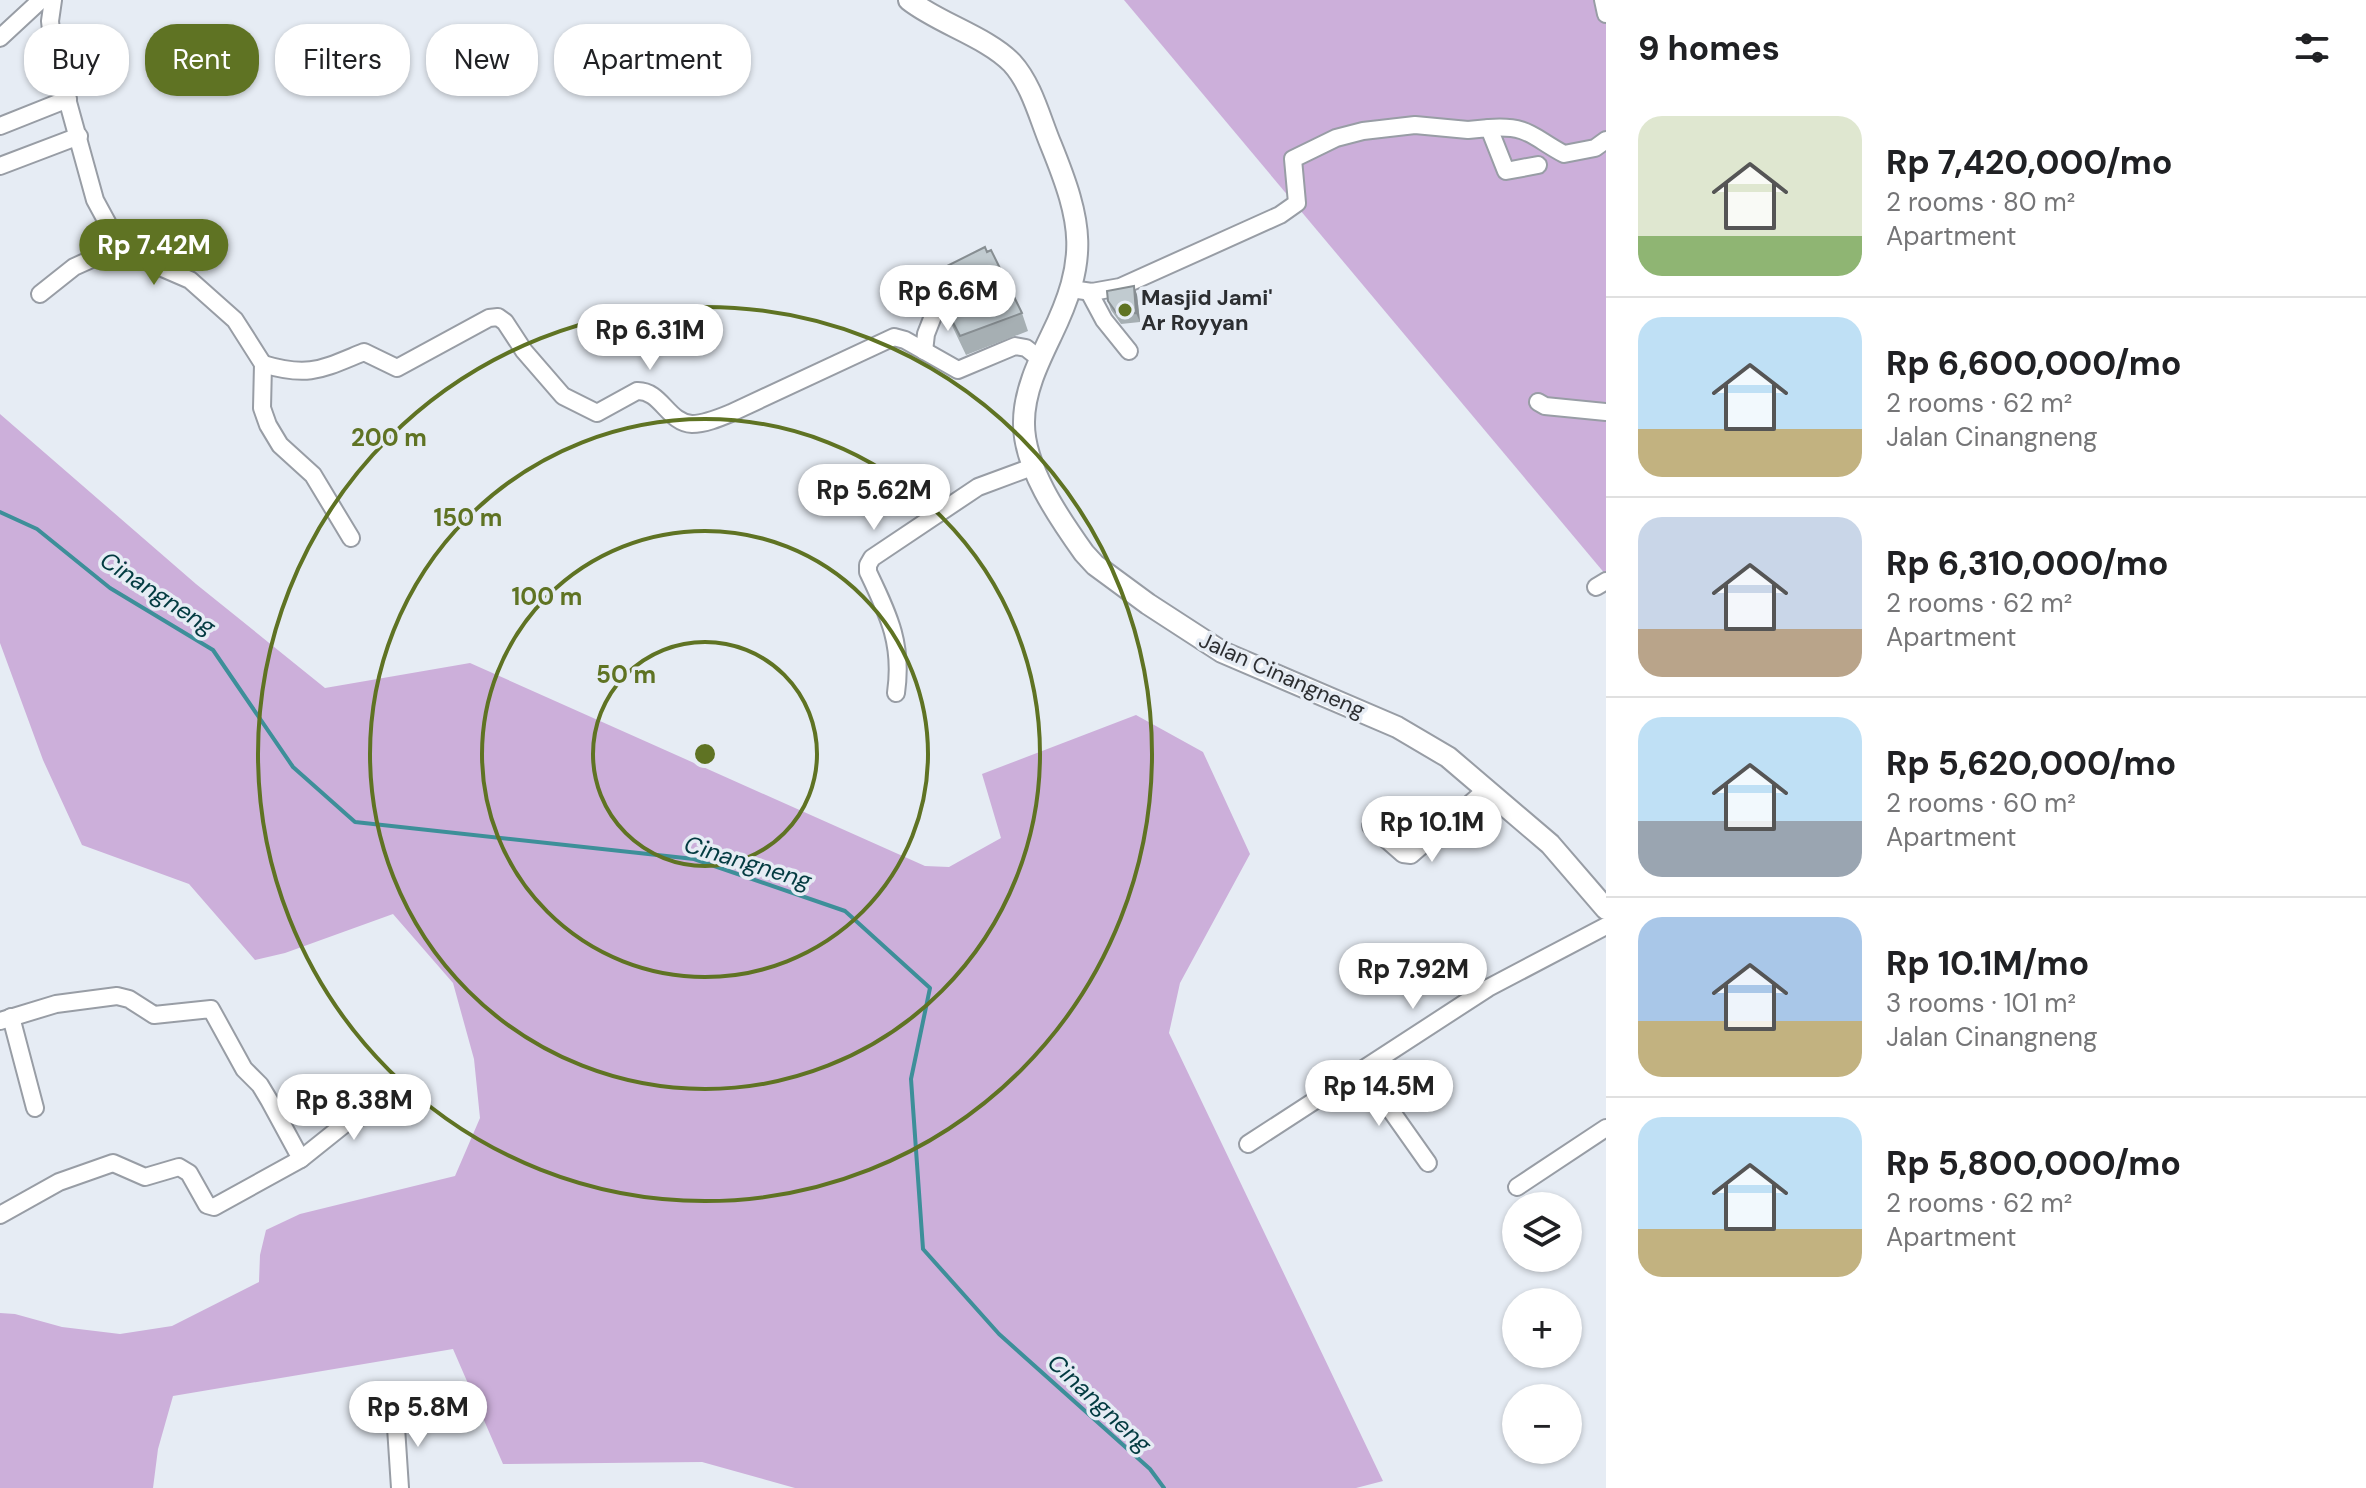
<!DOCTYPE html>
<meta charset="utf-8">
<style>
:root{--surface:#fff;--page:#f6f6f6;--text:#202124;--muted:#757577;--line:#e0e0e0;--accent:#5f7323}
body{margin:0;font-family:"DM Sans",sans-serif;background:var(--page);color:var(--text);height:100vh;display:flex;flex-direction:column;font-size:30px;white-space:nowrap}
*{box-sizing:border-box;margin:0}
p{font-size:26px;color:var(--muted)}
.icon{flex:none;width:44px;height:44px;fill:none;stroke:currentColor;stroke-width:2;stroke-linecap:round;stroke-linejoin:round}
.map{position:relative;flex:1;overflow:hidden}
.panel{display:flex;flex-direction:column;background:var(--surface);width:760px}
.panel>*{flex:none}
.top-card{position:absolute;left:24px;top:24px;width:760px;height:72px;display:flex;gap:16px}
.fabs{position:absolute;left:1502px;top:1192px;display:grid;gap:16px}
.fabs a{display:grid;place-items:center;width:80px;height:80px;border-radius:50%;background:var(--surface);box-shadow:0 2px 6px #0004;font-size:40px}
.price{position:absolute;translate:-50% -68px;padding:0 18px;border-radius:28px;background:#fff;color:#222;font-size:26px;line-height:52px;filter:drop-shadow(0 2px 4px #0008)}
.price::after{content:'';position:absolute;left:50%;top:48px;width:24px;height:18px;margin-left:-12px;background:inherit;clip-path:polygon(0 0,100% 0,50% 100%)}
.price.current{background:var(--accent);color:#fff}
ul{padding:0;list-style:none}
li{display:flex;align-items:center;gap:24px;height:200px;padding:0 32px}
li+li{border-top:2px solid var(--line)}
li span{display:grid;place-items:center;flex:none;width:224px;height:160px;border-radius:24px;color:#555}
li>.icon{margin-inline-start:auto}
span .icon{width:96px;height:96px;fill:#fffc;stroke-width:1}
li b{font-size:34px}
h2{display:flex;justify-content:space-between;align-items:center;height:96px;padding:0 32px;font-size:34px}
.chip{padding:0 28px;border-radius:32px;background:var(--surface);box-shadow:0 2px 6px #0004;font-size:28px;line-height:72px}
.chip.current{background:var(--accent);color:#fff}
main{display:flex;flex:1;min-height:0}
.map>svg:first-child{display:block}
.green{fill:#ccafda}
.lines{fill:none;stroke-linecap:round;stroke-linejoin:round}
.stream{stroke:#3d8f99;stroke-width:4}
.minor-casing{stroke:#989da5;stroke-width:20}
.tertiary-casing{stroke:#989da5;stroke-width:24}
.minor{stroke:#fff;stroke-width:16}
.tertiary{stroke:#fff;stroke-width:20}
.wall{fill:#a6afb3}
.shaded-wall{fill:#878e92}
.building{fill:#c1cbd0;stroke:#878e92;stroke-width:2}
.ring{fill:none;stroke:#5f7323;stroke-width:4}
.poi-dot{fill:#5f7323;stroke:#e6ecf4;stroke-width:3}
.labels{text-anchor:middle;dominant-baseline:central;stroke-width:7;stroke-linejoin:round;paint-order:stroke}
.poi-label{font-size:22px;font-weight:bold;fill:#2c2e31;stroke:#e6ecf4;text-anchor:start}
.street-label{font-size:22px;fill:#2c2e31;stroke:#e6ecf4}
.water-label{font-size:24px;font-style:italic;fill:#033b41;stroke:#e6ecf4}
.centre{fill:#5f7323;stroke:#e6ecf4;stroke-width:4}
.ring-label{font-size:24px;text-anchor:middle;font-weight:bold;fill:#5f7323;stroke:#e6ecf4;stroke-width:7;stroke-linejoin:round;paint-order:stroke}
</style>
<main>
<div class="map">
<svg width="1606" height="1488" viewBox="0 0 1606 1488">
<rect width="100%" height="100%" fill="#e6ecf4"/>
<g class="green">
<path d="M1124,0h482v575z"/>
<path d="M0,414l196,170 129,104 145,-25 455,203 24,1 52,-29 -19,-64 154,-59 67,37 47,102 -70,129 -11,50 214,448 -27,7h-561l-93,-26 -199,2 -50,-115 -280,47 -15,53 -5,39h-153v-175l15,1 47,13 58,7 52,-8 87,-44 1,-27 6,-25 34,-16 155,-38 25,-58 -6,-59 -21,-76 -60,-69 -108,39 -30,7 -66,-76 -107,-39 -39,-85 -43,-117z"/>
</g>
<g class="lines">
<path class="stream" d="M0,512l37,17 73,59 103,62 80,117 62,55 339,37 151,52 85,77 -19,91 12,170 76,85 151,135 14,19"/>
<g class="minor-casing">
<g id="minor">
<path d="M53,0l-3,21 3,27 42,152 13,24 15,21 23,16 44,19 45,40 28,44 -1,44 6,17 12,20 33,30 38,63"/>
<path d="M1603,0l3,14"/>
<path d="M0,38l41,-38"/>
<path d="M0,126l68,-27"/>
<path d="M1489,128c40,-3 43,9 75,26l31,-6 11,-8"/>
<path d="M0,166l79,-30"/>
<path d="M1071,289l21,3 28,-5 160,-72 17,-12 -4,-44 43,-21 27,-7 52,-6 53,5 21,-2 17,43 32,-6"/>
<path d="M1089,292l15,28 25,31"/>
<path d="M40,294l34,-27 49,-22"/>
<path d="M924,351l2,-17 11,-28"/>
<path d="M263,364c46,14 59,5 101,-12l33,16 92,-50 9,-1 7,5 19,29 39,45 34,17 40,-22c24,-1 31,32 55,33 13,0 27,-6 39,-11l163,-76 11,3 53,30 57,-24 11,2 14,11"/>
<path d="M1538,402l7,4 61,6"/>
<path d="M1596,587l10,-6"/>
<path d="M896,693c7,-49 -7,-77 -28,-121v-7l4,-7 106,-71 54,-20"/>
<path d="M1371,826l32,28 8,1 76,-66"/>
<path d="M11,1017l24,91"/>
<path d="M0,1021l56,-17 61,-8 12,3 25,16 57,-6 33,60 16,16 9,15 32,59 -87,48 -7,-2 -18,-32 -10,-6 -34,10 -32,-14 -54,19 -59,33"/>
<path d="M1363,1071l65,92"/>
<path d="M1248,1144l240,-156 118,-62"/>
<path d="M301,1159l45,-36 47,-20"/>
<path d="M1517,1187l89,-59"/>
<path d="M395,1412l5,76"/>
</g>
</g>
<g class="tertiary-casing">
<path id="tertiary" d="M909,0c29,23 78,37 103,63 20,22 28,56 39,82 32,79 38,113 0,191 -13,27 -27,56 -27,86 -1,44 35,96 60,131l11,12 53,39 74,48 175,75 51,30 102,87 56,65"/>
</g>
<use href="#minor" class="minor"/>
<use href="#tertiary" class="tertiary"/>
</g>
<g class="wall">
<path d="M945,267l77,46 6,18 -62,24 -20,-42 -7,-18 1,-4 -5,-13 12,-5z"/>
<path d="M1134,286l3,9 3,27 -19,2 -10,-14 -3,-9z"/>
</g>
<path class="shaded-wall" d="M1134,286l3,9 3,27 -4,-9z"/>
<g class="building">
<path d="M985,247l2,5 4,-2 31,63 -62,23 -21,-41 2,-10 -6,-7 12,-6 -2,-5z"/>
<path d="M1134,286l2,27 -18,2 -10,-14 -1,-10z"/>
</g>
<g class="ring">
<circle cx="705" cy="754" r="112"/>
<circle cx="705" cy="754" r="223"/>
<circle cx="705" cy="754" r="335"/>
<circle cx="705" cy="754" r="447"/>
</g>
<circle class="poi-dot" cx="1125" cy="310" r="8"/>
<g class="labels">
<g class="poi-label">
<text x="1141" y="297">Masjid Jami'<tspan x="1141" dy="25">Ar Royyan</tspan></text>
</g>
<g class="street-label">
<text transform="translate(1282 675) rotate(24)">Jalan Cinangneng</text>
</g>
<g class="water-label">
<text transform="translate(158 593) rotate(33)">Cinangneng</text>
<text transform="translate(748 862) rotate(17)">Cinangneng</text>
<text transform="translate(1100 1403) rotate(43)">Cinangneng</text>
</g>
</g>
<circle cx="705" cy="754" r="12" class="centre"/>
<g class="ring-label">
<text x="389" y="446">200 m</text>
<text x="468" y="526">150 m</text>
<text x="547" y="605">100 m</text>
<text x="626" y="683">50 m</text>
</g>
</svg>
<div class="fabs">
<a><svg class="icon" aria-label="layers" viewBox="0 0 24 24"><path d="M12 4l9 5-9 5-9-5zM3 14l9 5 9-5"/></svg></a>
<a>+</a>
<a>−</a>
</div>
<b class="price current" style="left:154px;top:287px">Rp 7.42M</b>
<b class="price" style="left:948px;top:333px">Rp 6.6M</b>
<b class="price" style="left:650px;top:372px">Rp 6.31M</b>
<b class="price" style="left:874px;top:532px">Rp 5.62M</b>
<b class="price" style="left:1432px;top:864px">Rp 10.1M</b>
<b class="price" style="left:1413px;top:1011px">Rp 7.92M</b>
<b class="price" style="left:1379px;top:1128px">Rp 14.5M</b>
<b class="price" style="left:354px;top:1142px">Rp 8.38M</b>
<b class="price" style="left:418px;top:1449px">Rp 5.8M</b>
<div class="top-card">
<a class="chip">Buy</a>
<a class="chip current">Rent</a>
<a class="chip">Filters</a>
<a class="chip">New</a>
<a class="chip">Apartment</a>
</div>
</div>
<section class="panel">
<h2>9 homes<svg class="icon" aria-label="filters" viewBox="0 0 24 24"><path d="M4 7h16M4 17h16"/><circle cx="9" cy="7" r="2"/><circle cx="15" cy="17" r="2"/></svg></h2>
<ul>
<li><span style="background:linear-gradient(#dfe7d0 75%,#8fb573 0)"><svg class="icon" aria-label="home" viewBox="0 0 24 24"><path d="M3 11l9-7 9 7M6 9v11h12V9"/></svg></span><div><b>Rp 7,420,000/mo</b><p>2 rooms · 80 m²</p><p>Apartment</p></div></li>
<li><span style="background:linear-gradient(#bfe0f5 70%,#c2b280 0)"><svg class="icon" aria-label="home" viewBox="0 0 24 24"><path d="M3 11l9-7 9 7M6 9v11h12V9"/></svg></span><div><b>Rp 6,600,000/mo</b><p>2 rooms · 62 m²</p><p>Jalan Cinangneng</p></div></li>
<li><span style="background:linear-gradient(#c9d6e8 70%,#b9a48a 0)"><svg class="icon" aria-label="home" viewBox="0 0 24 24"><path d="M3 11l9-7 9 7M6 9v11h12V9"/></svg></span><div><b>Rp 6,310,000/mo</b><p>2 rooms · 62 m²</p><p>Apartment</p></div></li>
<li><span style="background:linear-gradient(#bfe0f5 65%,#9aa5b1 0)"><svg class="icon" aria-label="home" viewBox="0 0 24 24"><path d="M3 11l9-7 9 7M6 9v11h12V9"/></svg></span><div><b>Rp 5,620,000/mo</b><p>2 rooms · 60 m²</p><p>Apartment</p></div></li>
<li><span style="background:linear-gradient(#a9c7e8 65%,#c2b280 0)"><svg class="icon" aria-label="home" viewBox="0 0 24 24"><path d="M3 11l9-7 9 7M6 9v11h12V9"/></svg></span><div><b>Rp 10.1M/mo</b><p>3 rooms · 101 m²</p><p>Jalan Cinangneng</p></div></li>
<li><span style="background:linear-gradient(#bfe0f5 70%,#c2b280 0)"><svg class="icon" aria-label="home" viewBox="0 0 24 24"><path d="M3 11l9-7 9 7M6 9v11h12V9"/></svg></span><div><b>Rp 5,800,000/mo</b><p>2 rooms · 62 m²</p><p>Apartment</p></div></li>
</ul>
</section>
</main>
